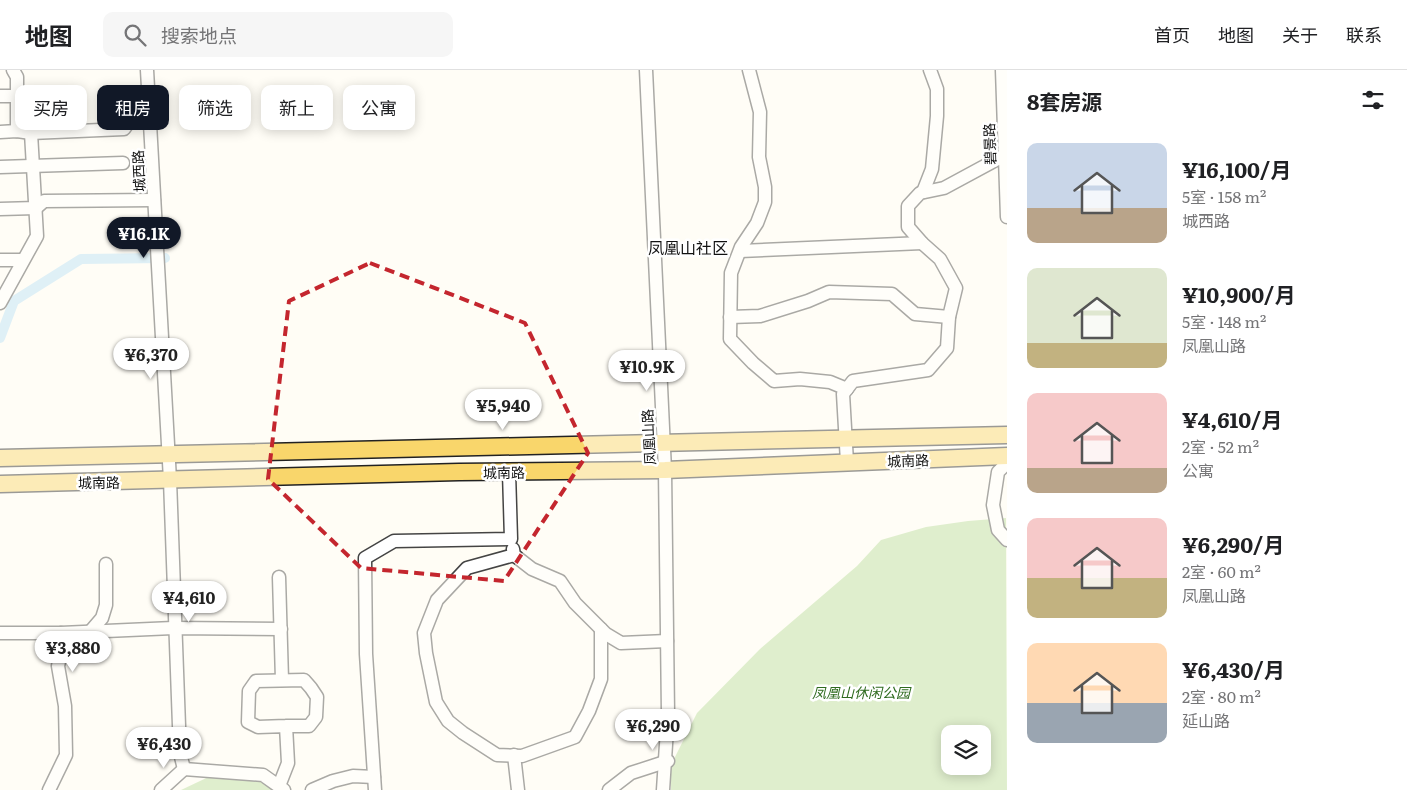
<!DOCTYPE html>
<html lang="zh">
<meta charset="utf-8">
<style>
:root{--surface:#fff;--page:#f6f6f6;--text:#202124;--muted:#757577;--line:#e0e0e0;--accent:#111827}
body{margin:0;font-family:Literata,"Noto Sans SC",serif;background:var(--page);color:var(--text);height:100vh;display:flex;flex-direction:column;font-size:19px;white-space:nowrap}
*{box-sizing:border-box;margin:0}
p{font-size:16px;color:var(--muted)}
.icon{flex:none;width:28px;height:28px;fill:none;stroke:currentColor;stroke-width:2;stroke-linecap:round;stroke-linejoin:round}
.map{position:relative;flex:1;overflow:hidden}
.details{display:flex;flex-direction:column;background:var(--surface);width:400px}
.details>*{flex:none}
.top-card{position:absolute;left:15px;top:15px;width:475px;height:45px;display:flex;gap:10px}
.fabs{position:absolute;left:941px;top:655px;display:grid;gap:10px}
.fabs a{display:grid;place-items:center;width:50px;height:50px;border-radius:10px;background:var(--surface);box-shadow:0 2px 12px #0003;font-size:25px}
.price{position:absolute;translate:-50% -42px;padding:0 11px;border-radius:18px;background:#fff;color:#222;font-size:16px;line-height:32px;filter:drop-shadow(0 1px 2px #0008)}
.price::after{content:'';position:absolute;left:50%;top:30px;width:15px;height:11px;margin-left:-8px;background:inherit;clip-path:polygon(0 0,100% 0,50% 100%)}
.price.selected{background:var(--accent);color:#fff}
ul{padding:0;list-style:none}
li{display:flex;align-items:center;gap:15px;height:125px;padding:0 20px}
li span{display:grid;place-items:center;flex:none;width:140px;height:100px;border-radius:10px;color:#555}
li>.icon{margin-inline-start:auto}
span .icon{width:60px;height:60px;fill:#fffc;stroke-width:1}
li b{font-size:21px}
h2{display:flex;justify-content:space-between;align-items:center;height:60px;padding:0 20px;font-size:21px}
.pill{padding:0 18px;border-radius:10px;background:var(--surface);box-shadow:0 2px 12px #0003;font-size:18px;line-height:45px}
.pill.selected{background:var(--accent);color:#fff}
header{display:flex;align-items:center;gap:30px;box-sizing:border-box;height:70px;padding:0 25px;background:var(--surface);border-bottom:1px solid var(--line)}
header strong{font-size:24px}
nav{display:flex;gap:28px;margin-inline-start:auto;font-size:18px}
.search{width:350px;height:45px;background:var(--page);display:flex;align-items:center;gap:12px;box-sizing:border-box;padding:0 18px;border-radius:10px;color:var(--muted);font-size:19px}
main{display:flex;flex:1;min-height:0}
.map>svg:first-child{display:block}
.forest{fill:#b9dc9c;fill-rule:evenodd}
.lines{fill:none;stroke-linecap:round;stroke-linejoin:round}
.canal{stroke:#b9e0f7;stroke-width:10}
.minor-casing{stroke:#444;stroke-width:15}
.major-casing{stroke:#222;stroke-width:19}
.minor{stroke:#fff;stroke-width:12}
.major{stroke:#f9d66b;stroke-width:16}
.marked{fill:none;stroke:#c4262e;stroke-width:4;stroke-dasharray:10 6;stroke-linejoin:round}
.labels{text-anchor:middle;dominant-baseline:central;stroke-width:5;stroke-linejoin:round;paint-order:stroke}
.street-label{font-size:14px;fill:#111;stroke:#fff}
.park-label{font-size:14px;font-style:italic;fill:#2f6b1f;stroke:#fff}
.quarter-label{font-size:16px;fill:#111;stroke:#fff}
</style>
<header>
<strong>地图</strong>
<div class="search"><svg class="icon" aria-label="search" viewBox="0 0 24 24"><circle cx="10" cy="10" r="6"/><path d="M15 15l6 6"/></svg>搜索地点</div>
<nav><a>首页</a><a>地图</a><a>关于</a><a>联系</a></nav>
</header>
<main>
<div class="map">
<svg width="1007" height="720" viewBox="0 0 1007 720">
<rect width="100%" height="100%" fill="#fffdf5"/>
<g class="forest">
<path d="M1006,448l1,272h-336v-25l26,-52 63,-64 97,-83 24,-26 45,-13 42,-6zM950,664h32v32h-32z"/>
<path d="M219,702l48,5 16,13h-102z"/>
</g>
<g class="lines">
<path class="canal" d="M0,268l14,-37 67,-42 84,-1"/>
<g class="minor-casing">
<g id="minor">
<path d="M13,0l4,7v54"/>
<path d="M147,0l23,410 10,273 4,16"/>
<path d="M646,0l19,400 3,244 -5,76"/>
<path d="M749,0l11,42 -1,45 6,30v15l-8,21 -16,24 -10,26 -1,66 23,24 21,18 26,-2 30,3 17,7"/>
<path d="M1002,0l5,147"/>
<path d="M0,26h17"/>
<path d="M0,62l17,-1 14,2 93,-4 10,-14h16"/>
<path d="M0,97l123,-4"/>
<path d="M923,122l9,-23 5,-53v-27l-7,-19"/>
<path d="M0,139l36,-1 8,-7 110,-1"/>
<path d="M740,181l182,-8"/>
<path d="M0,190h23"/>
<path d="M0,233l37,-67 -6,-103"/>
<path d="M730,247l30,-1 48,-15 21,-9 63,2 23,20 34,3"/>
<path d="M847,392l-4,-68 10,-13 75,-11 19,-22 2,-31 7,-29 -16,-29 -18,-16 -14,-16v-21l12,-13 24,-5 61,-33"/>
<path d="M1007,393l-9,9 -5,33 5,25 9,10"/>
<path d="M513,479l1,6 18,14 28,12 15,22 31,31 15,9 46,-2"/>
<path d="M514,485l-47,13 -30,32 -13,33 2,20 10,49 12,19 15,12 34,22 25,1 53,-19 14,-26 12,-32v-50"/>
<path d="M279,507l3,103"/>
<path d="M90,562l12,-14 4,-13v-41"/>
<path d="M0,563h61"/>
<path d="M514,685l4,35"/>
<path d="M184,699l79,6 21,15"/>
<path d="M279,716l9,-23 -2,-37h23l7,-9 1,-20 -6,-9 -7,-8 -48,1 -7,10 -1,31 10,5 28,-1"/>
<path d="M49,720l17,-35 -1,-49 -7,-40 4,-18 -1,-15 112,-5 108,1"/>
<path d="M161,720l23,-21"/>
<path d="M312,720l21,-9 20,-5 21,1"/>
<path d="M375,720l-9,-136 -1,-96 29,-17 117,-2 -2,-67"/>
<path d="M609,720l22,-17 37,-12"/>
</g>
</g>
<g class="major-casing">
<g id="major">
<path d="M0,388l1007,-23"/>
<path d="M0,414l459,-12 206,-2 342,-14"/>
</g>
</g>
<use href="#minor" class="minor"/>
<use href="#major" class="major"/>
</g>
<path d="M0 0H1007V720H0ZM370,193l155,60 63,130 -84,128 -143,-13 -93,-89 21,-178z" fill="#fffdf5" fill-opacity=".55" fill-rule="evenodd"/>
<path class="marked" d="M370,193l155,60 63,130 -84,128 -143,-13 -93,-89 21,-178z"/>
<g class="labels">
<g class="street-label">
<text transform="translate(989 74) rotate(-92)">碧景路</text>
<text transform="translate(138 101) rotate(-93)">城西路</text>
<text transform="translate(648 367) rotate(-93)">凤凰山路</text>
<text transform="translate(908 390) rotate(-2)">城南路</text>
<text transform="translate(504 402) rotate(-1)">城南路</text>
<text transform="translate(99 412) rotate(-1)">城南路</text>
</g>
<g class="park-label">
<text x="861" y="622">凤凰山休闲公园</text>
</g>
<g class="quarter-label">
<text x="688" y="177">凤凰山社区</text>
</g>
</g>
</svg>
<div class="fabs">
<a><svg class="icon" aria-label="layers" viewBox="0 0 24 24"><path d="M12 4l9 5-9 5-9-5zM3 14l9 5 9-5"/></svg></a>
</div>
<b class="price selected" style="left:144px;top:189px">¥16.1K</b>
<b class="price" style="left:151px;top:310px">¥6,370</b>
<b class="price" style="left:647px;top:322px">¥10.9K</b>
<b class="price" style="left:503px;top:361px">¥5,940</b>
<b class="price" style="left:189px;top:553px">¥4,610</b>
<b class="price" style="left:73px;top:603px">¥3,880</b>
<b class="price" style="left:653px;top:681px">¥6,290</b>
<b class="price" style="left:164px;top:699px">¥6,430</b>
<div class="top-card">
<a class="pill">买房</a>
<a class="pill selected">租房</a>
<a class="pill">筛选</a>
<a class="pill">新上</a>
<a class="pill">公寓</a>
</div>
</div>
<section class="details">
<h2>8套房源<svg class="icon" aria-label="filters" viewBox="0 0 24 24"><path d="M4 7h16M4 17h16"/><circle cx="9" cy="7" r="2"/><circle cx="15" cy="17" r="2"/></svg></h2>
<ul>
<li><span style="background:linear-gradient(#c9d6e8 65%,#b9a48a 0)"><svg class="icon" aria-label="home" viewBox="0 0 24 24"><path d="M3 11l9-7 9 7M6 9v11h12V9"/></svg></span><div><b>¥16,100/月</b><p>5室 · 158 m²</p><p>城西路</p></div></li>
<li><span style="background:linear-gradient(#dfe7d0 75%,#c2b280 0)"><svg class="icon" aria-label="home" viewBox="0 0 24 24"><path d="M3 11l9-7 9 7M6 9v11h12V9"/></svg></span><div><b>¥10,900/月</b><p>5室 · 148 m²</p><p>凤凰山路</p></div></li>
<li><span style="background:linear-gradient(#f6c9c9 75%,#b9a48a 0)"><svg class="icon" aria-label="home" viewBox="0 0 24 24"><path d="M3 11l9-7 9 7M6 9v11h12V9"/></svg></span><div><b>¥4,610/月</b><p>2室 · 52 m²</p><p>公寓</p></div></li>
<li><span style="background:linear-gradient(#f6c9c9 60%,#c2b280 0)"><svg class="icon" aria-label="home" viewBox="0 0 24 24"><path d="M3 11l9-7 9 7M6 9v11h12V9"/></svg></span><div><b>¥6,290/月</b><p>2室 · 60 m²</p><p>凤凰山路</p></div></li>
<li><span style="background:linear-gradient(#ffd9b3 60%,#9aa5b1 0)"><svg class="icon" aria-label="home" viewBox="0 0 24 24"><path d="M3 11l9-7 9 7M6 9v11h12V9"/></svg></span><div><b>¥6,430/月</b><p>2室 · 80 m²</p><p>延山路</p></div></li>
</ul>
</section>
</main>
